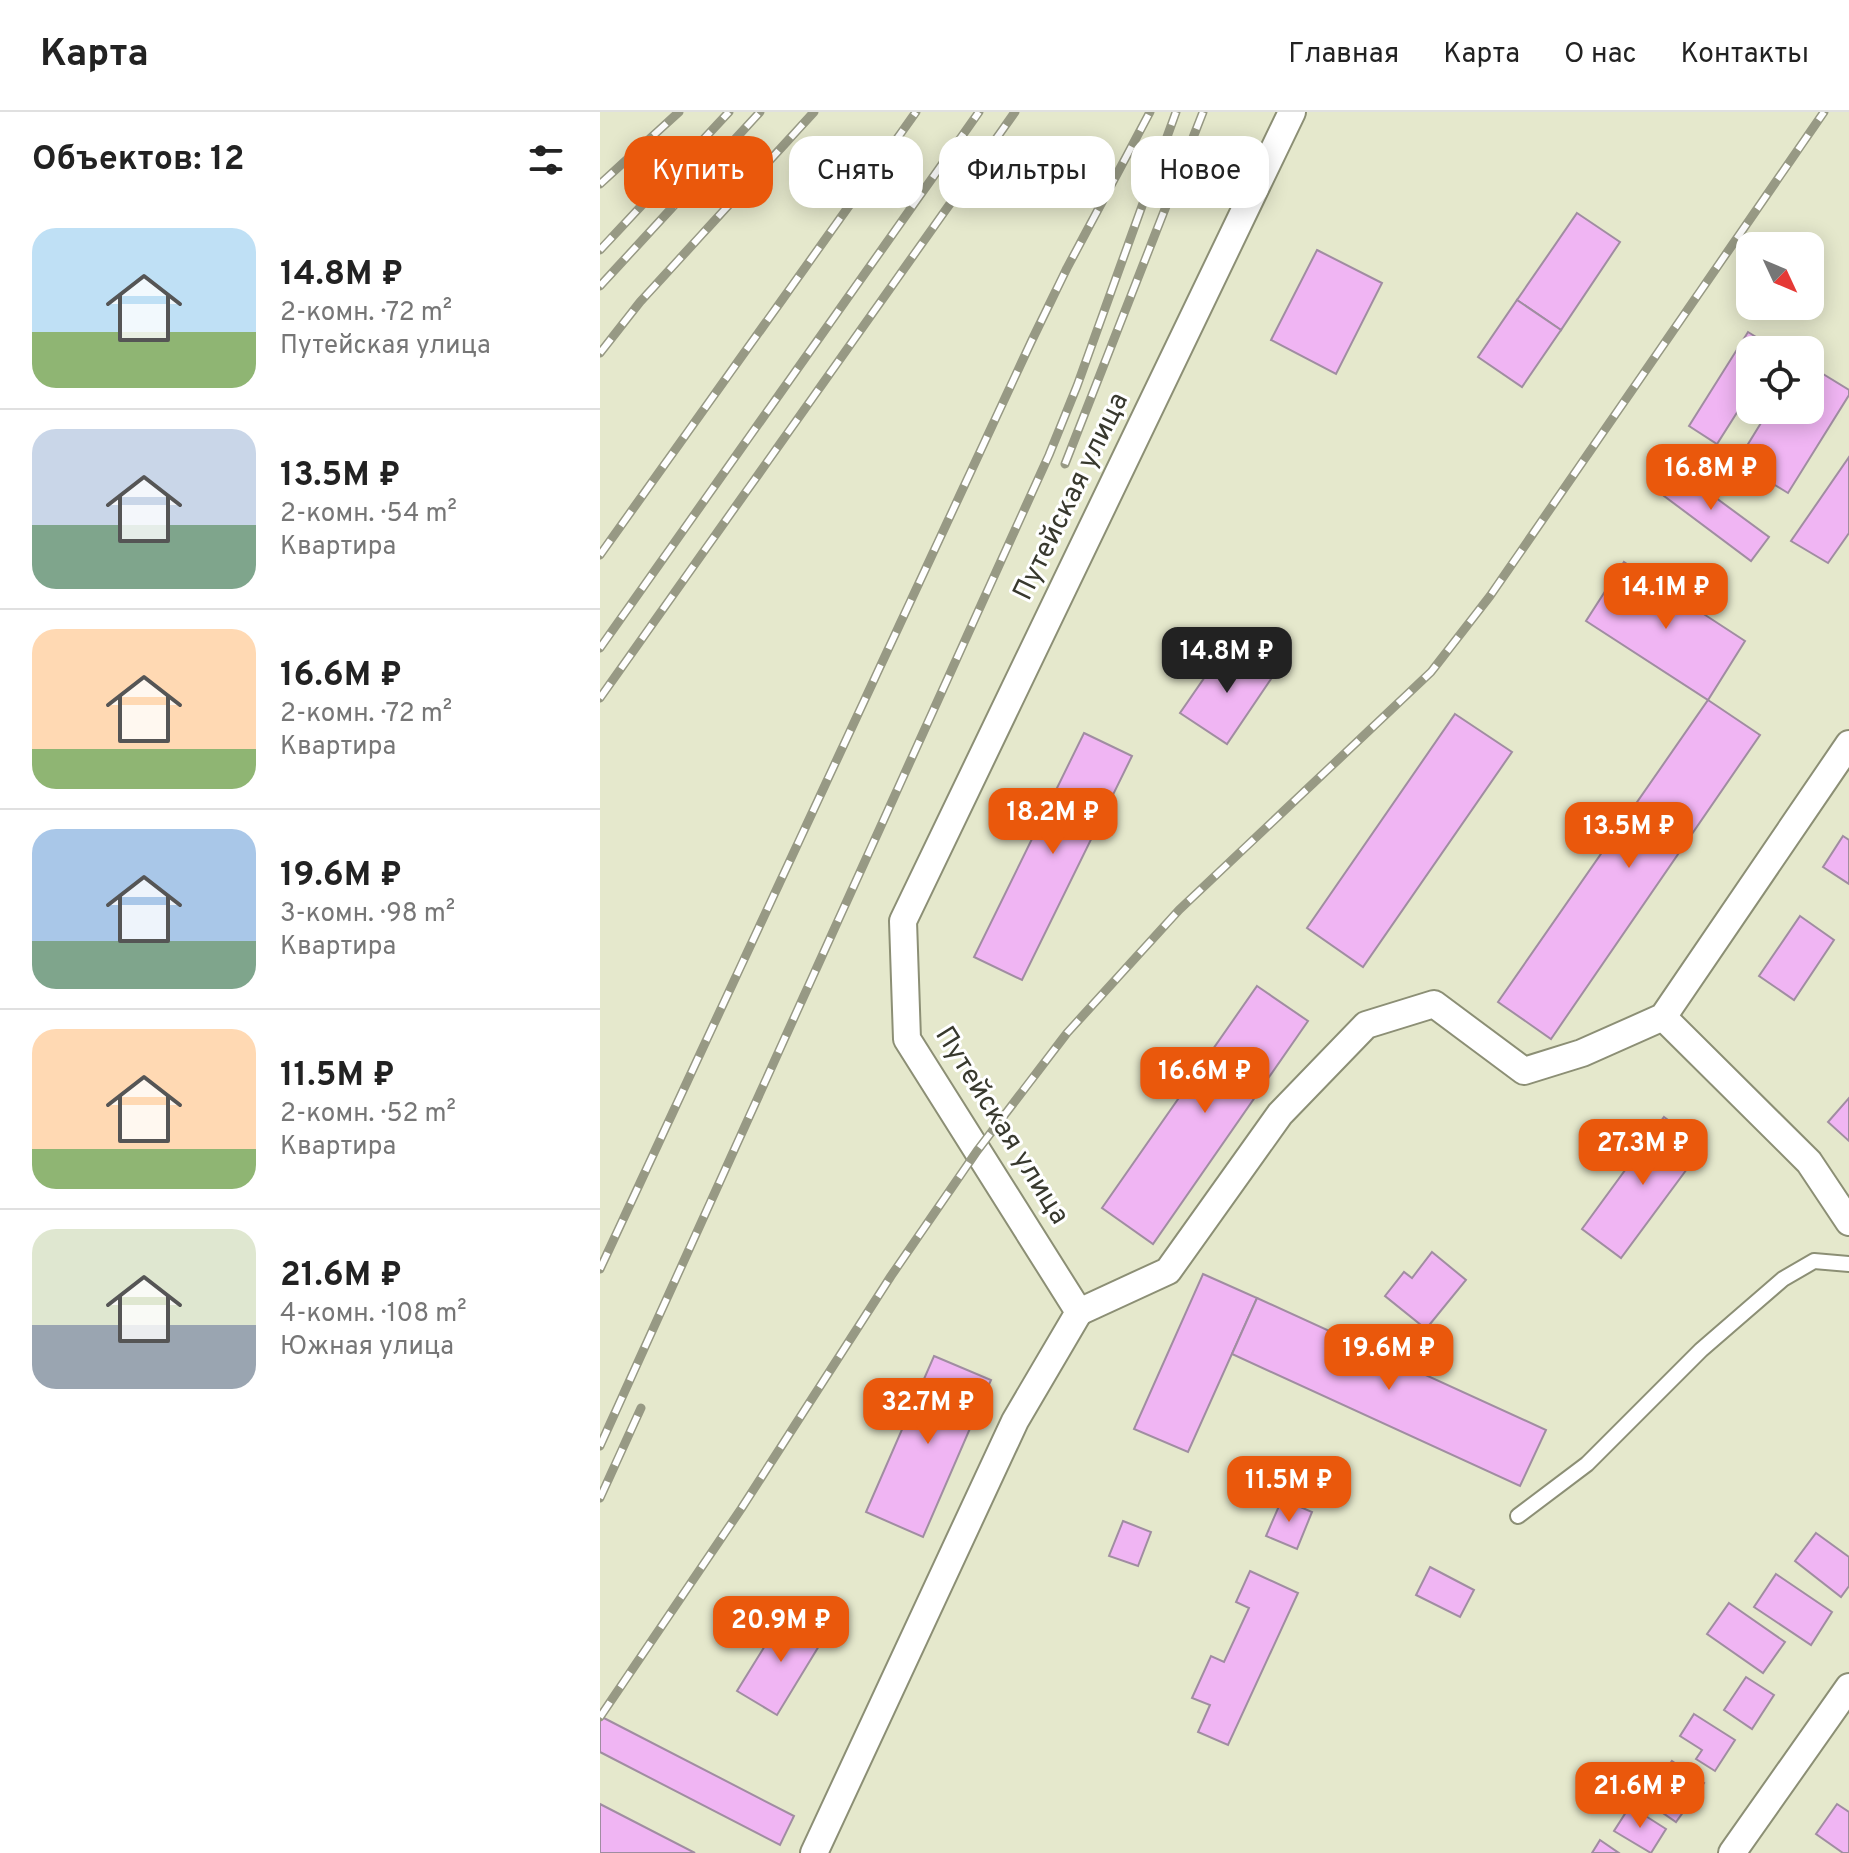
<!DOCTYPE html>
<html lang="ru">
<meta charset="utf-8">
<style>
:root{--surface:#fff;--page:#f2f2f2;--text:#222;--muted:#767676;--line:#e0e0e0;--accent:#ea580c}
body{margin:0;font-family:Overpass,sans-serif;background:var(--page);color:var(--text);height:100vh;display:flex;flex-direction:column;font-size:30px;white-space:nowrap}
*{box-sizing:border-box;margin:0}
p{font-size:26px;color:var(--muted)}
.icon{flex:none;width:44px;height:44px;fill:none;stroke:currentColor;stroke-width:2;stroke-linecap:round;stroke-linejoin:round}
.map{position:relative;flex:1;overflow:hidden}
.drawer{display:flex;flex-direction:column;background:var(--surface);width:600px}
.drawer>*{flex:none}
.guide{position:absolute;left:24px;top:24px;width:760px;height:72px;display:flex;gap:16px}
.needle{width:52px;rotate:134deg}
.buttons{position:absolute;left:1136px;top:120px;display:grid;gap:16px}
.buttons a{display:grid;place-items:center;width:88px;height:88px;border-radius:16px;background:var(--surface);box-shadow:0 4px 20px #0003;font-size:40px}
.price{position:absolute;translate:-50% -68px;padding:0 18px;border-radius:16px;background:var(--accent);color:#fff;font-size:26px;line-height:52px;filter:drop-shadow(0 2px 4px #0008)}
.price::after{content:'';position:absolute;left:50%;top:48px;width:24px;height:18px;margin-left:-12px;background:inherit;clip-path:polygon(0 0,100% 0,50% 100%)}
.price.current{background:#222;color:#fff}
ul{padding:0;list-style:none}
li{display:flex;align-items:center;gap:24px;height:200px;padding:0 32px}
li+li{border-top:2px solid var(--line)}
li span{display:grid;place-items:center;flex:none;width:224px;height:160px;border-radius:24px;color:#555}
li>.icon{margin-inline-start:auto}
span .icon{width:96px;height:96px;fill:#fffc;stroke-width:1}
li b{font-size:34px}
h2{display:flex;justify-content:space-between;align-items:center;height:96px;padding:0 32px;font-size:34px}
.tag{padding:0 28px;border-radius:24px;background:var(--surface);box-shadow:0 4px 20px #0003;font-size:28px;line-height:72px}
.tag.current{background:var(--accent);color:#fff}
header{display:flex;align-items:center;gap:48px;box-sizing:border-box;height:112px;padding:0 40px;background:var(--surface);border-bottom:2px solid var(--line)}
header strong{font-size:38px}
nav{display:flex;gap:44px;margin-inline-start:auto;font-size:28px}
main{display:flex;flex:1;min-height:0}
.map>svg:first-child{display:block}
.building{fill:#f0b5f3;stroke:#a08da1;stroke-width:2}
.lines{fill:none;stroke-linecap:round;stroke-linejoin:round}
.service-casing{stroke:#8c8f75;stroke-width:18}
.minor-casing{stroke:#8c8f75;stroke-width:30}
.service{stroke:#fff;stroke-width:14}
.minor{stroke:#fff;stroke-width:26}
.rail-casing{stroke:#979984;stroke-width:9}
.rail{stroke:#fff;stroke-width:6;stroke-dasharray:18;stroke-linecap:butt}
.labels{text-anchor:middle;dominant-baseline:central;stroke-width:6;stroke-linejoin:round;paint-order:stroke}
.street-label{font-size:28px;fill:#38392e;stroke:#fff}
</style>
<header>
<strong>Карта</strong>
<nav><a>Главная</a><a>Карта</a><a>О нас</a><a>Контакты</a></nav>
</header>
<main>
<section class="drawer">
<h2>Объектов: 12<svg class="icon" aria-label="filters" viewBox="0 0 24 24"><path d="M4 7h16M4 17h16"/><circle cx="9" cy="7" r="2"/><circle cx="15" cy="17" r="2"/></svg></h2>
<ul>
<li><span style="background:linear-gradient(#bfe0f5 65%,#8fb573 0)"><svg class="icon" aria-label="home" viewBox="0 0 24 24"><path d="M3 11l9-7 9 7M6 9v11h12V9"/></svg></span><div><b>14.8M ₽</b><p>2-комн. · 72 m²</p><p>Путейская улица</p></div></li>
<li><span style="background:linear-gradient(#c9d6e8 60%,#7fa58c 0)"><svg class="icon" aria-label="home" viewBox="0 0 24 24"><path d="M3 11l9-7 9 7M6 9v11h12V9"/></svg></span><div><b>13.5M ₽</b><p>2-комн. · 54 m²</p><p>Квартира</p></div></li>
<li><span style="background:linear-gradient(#ffd9b3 75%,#8fb573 0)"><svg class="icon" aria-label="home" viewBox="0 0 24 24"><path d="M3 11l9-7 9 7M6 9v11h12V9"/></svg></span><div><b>16.6M ₽</b><p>2-комн. · 72 m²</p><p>Квартира</p></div></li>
<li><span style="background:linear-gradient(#a9c7e8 70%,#7fa58c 0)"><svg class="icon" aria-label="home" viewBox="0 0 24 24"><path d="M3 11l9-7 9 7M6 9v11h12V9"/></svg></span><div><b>19.6M ₽</b><p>3-комн. · 98 m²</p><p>Квартира</p></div></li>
<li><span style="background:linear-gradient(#ffd9b3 75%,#8fb573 0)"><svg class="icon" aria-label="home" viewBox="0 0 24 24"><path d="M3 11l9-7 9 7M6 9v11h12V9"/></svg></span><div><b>11.5M ₽</b><p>2-комн. · 52 m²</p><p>Квартира</p></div></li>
<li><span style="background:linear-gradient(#dfe7d0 60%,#9aa5b1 0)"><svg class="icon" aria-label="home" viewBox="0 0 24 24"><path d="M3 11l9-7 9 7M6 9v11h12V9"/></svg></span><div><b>21.6M ₽</b><p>4-комн. · 108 m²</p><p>Южная улица</p></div></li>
</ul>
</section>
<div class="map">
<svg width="1249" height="1741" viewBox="0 0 1249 1741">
<rect width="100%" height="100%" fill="#e5e8cc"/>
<g class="building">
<path d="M977,101l43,29 -59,88 -44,-30z"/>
<path d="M717,138l65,33 -46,91 -65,-34z"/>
<path d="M917,188l44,30 -39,57 -44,-30z"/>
<path d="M1148,220l29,18h-27v42l-33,52 -28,-18z"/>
<path d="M1210,254l39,24v5l-61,98 -51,-31 32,-52h41z"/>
<path d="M1249,345v76l-21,30 -37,-22z"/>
<path d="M1070,352l99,73 -18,24 -99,-74z"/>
<path d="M1024,450l121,79 -37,59 -122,-79z"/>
<path d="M627,533l46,31 -46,68 -47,-31z"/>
<path d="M1108,588l52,35 -209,304 -53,-37z"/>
<path d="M855,602l57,38 -149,215 -56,-39z"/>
<path d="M484,621l48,23 -110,224 -48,-23z"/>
<path d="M1243,724l6,4v44l-26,-17z"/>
<path d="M1200,804l34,24 -40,60 -35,-24z"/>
<path d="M657,874l51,35 -155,223 -51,-36z"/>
<path d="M1249,986v43l-21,-19z"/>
<path d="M1064,1005l40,29 -83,112 -39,-29z"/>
<path d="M832,1140l34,28 -40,49 -41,-33 19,-24 8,6z"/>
<path d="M603,1162l54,24 -69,154 -54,-23z"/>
<path d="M657,1186l289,132 -26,56 -288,-132z"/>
<path d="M334,1244l57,24 -68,157 -57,-25z"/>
<path d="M682,1387l30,13 -15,37 -31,-13z"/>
<path d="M523,1409l28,11 -13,34 -29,-10z"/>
<path d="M1216,1421l33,24v29l-8,11 -46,-36z"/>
<path d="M830,1455l44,23 -14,27 -44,-22z"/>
<path d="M650,1459l48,22 -70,152 -30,-13 12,-27 -18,-7 19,-42 13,6 25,-54 -13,-6z"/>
<path d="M1176,1462l56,38 -21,33 -57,-38z"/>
<path d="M1129,1491l56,39 -22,31 -56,-39z"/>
<path d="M186,1500l39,24 -48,79 -40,-24z"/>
<path d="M1146,1565l28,18 -22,34 -28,-19z"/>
<path d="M1094,1602l41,26 -20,31 -19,-12 6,-9 -22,-14z"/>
<path d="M0,1604l194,100 -14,29 -180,-93z"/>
<path d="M1072,1649l32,22 -28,39 -32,-22z"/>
<path d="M0,1692l95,49h-95z"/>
<path d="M1237,1692l12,8v41h-6l-27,-19z"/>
<path d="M1030,1694l36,23 -15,24 -37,-22z"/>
<path d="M1000,1728l19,13h-27z"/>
</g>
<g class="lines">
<g class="service-casing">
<path id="service" d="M918,1404l69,-52 114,-114 82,-71 31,-18 35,3"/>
</g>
<g class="minor-casing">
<g id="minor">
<path d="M1063,905l146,145 40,60"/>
<path d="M479,1200l89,-41 112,-157 86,-89 68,-21 90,67 58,-18 81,-36 186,-273"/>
<path d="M214,1741l201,-432 64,-109 -172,-273 -4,-118 389,-809"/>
<path d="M1132,1741l117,-166"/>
</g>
</g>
<use href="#service" class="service"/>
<use href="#minor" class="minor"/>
<g class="rail-casing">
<g id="rail">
<path d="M0,72l79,-72"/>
<path d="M0,138l129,-138"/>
<path d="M0,174l160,-174"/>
<path d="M0,241l40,-51 174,-190"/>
<path d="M465,352l138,-352"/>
<path d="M0,443l316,-443"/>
<path d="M0,536l379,-536"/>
<path d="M0,586l415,-586"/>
<path d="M0,1157l432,-929 35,-72 83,-156"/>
<path d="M0,1334l449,-991 28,-69 99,-274"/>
<path d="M0,1386l41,-90"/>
<path d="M0,1605l141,-208 150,-233 86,-125 90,-118 112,-123 252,-238 59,-76 334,-484"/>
</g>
</g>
<use href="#rail" class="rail"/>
</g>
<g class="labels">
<g class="street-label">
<text transform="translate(472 385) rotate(-64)">Путейская улица</text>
<text transform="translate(401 1014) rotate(58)">Путейская улица</text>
</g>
</g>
</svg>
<div class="buttons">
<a><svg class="needle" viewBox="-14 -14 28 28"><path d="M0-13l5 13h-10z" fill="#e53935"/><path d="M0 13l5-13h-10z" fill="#767676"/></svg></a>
<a><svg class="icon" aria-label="locate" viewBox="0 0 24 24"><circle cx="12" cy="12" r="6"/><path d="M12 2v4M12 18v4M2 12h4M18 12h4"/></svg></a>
</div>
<b class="price" style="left:1111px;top:400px">16.8M ₽</b>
<b class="price" style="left:1066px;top:519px">14.1M ₽</b>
<b class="price current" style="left:627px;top:583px">14.8M ₽</b>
<b class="price" style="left:453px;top:744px">18.2M ₽</b>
<b class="price" style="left:1029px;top:758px">13.5M ₽</b>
<b class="price" style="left:605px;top:1003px">16.6M ₽</b>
<b class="price" style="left:1043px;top:1075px">27.3M ₽</b>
<b class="price" style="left:789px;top:1280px">19.6M ₽</b>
<b class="price" style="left:328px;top:1334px">32.7M ₽</b>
<b class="price" style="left:689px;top:1412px">11.5M ₽</b>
<b class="price" style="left:181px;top:1552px">20.9M ₽</b>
<b class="price" style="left:1040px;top:1718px">21.6M ₽</b>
<div class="guide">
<a class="tag current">Купить</a>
<a class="tag">Снять</a>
<a class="tag">Фильтры</a>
<a class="tag">Новое</a>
</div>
</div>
</main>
